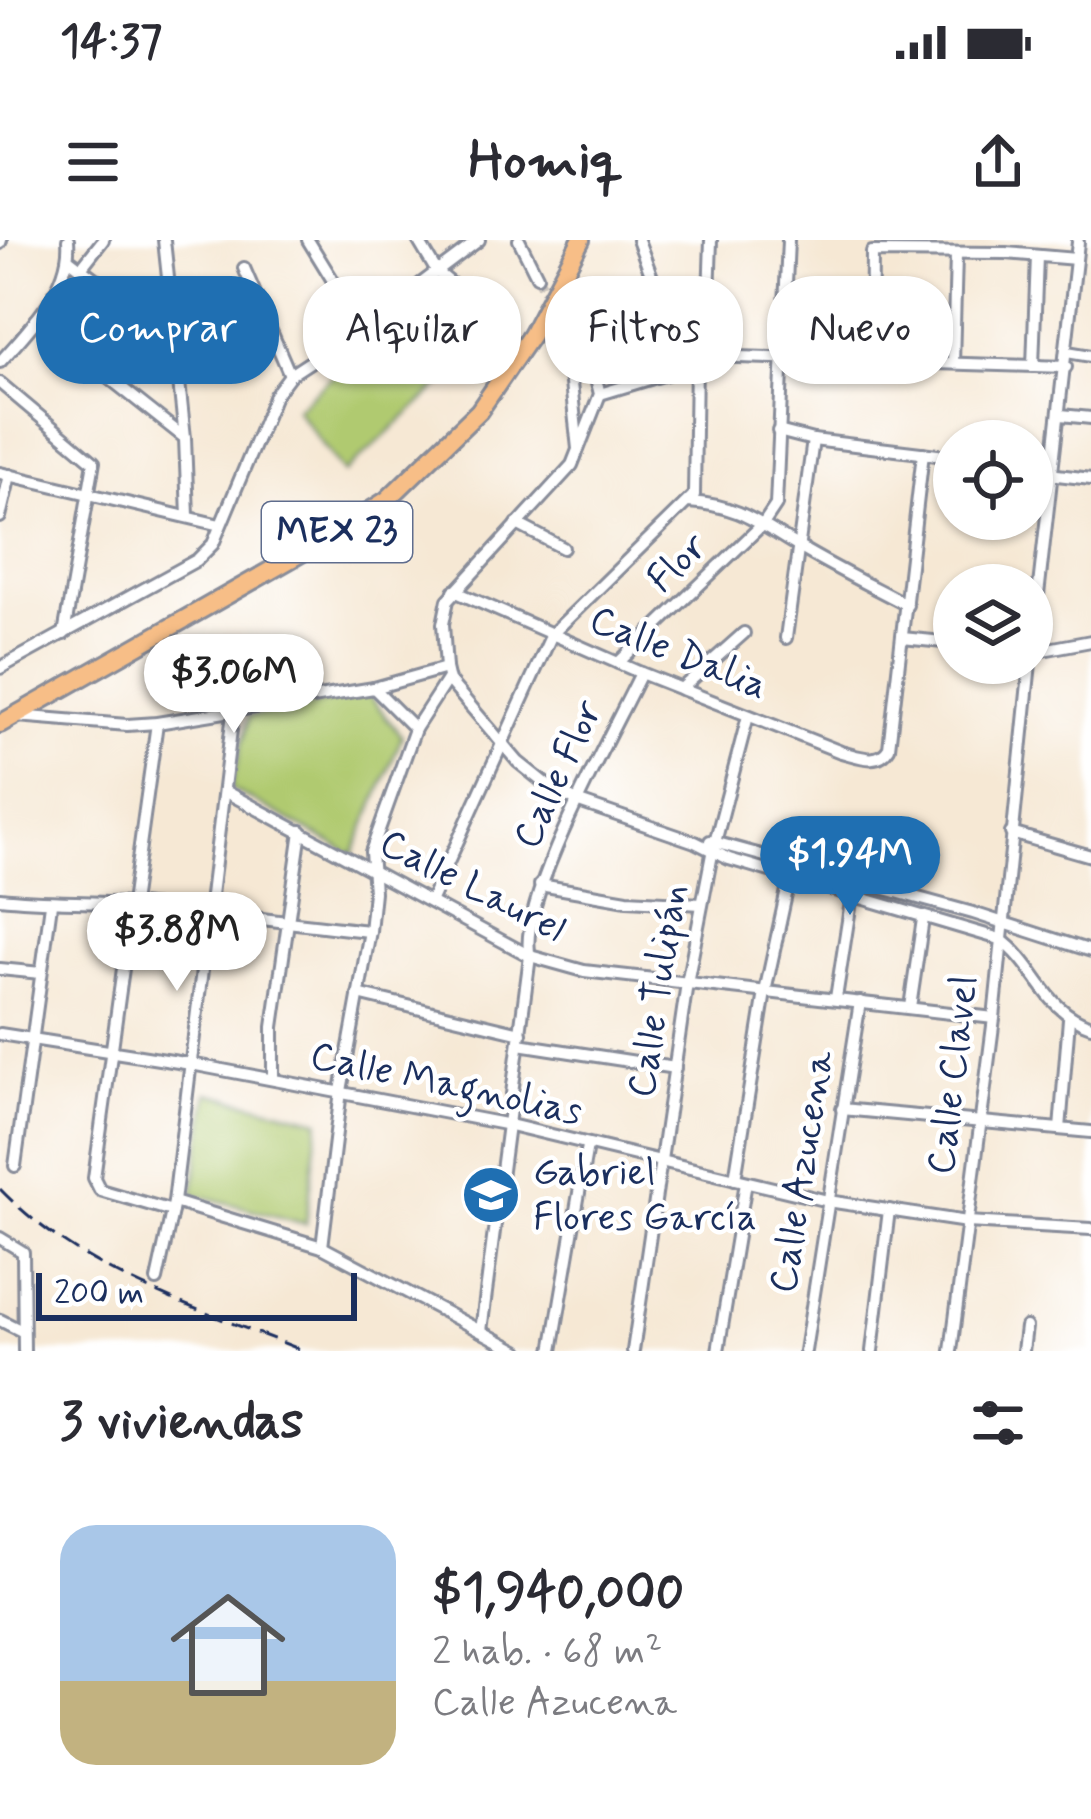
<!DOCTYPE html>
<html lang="es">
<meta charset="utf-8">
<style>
:root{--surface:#fff;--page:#f7f7f7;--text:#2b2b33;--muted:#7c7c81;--line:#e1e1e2;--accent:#1f6fb2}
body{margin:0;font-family:Mynerve,sans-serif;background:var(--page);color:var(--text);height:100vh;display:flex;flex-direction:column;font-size:45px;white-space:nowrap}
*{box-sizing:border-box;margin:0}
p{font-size:39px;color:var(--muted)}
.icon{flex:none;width:66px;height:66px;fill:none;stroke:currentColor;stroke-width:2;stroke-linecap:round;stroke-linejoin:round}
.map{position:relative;height:1111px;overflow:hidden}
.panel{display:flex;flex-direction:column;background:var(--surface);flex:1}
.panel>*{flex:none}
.top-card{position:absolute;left:36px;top:36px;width:1020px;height:108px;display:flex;gap:24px}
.controls{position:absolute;left:933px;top:180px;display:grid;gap:24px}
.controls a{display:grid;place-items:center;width:120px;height:120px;border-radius:50%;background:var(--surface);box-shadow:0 3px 9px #0004;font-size:60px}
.scale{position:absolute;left:36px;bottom:30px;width:321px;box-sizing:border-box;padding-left:12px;border:6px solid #1b2f5e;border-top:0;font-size:33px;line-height:42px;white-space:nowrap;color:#1b2f5e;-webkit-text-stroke:9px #fff;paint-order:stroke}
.price{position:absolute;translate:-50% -102px;padding:0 27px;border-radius:42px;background:#fff;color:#222;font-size:39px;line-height:78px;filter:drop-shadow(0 3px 6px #0008)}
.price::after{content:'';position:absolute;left:50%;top:72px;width:36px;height:27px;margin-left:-18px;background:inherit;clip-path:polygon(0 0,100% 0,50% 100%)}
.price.current{background:var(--accent);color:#fff}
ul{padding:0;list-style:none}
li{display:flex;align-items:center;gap:36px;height:300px;padding:0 60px}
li+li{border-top:3px solid var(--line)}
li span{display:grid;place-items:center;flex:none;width:336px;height:240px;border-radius:36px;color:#555}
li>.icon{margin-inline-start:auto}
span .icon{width:144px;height:144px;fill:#fffc;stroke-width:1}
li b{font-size:51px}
h2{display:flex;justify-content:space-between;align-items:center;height:144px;padding:0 60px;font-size:51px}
.tag{padding:0 42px;border-radius:48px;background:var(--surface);box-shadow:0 3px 9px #0004;font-size:42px;line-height:108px}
.tag.current{background:var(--accent);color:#fff}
.status{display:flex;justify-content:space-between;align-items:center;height:84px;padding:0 60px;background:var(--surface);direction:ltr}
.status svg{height:33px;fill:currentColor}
header{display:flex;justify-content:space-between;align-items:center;height:156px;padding:0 60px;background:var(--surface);font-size:54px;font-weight:700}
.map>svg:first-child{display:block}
.green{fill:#b0ca70;stroke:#667c67;stroke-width:3}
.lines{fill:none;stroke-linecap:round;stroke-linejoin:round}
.minor-tunnel{stroke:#cac3bc;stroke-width:10;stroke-dasharray:10 5;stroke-linecap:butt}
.minor-casing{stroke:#888c99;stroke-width:16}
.highway-casing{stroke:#888c99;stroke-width:22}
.minor{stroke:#fff;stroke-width:10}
.highway{stroke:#f7be87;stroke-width:16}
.rail{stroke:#1b2f5e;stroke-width:3;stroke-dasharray:18 9;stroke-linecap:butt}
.labels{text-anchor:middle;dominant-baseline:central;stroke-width:9;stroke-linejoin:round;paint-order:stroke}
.shield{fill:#fff;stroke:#5f6d8e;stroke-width:3}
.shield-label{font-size:36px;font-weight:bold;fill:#1b2f5e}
.street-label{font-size:39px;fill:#1b2f5e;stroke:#fff}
.poi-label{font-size:39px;fill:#1b2f5e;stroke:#fff;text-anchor:start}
</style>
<div class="status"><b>14:37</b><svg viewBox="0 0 49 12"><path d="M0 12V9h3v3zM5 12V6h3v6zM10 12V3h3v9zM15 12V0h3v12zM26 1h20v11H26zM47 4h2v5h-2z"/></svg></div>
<header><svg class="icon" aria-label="menu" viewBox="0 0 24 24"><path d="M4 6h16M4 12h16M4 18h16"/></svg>Homiq<svg class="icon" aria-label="share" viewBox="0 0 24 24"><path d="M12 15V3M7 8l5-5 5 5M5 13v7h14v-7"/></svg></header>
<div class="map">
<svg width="1091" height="1111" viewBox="0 0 1091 1111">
<rect width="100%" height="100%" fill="#fff"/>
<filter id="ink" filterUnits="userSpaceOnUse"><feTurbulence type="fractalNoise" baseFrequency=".00833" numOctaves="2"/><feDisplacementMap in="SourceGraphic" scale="24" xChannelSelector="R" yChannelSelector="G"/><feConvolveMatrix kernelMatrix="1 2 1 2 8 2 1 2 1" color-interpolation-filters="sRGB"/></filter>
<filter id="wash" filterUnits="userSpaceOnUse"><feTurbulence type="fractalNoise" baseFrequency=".004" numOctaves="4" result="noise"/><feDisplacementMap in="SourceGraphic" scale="48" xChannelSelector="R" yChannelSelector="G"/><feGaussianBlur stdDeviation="2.7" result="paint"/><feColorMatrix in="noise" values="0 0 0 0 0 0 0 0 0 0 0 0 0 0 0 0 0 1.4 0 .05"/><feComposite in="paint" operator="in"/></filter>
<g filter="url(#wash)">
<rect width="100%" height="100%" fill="#f6e8d4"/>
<g class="green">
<path d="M394,80l52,60 -102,93 -48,-64z"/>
<path d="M369,455l33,42 -49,118 -122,-66 18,-73z"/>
<path d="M208,853l111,27 -13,104 -113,-30z"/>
</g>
</g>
<g filter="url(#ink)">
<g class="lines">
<path class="minor-tunnel" d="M537,36l28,51"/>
<g class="minor-casing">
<g id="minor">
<path d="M164,0l21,198 3,78"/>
<path d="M308,0l54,88"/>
<path d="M418,0l19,32 48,39"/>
<path d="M519,0l18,36"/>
<path d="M638,0l48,128"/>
<path d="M0,3l1,-3"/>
<path d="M70,20l106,80"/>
<path d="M81,28l22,-28"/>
<path d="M244,28l46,107"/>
<path d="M567,29l33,125 -28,71 -124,135 -5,24 3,44 3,13 69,81 30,24 31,16 116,40 34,17 271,80c39,28 43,71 91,87"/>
<path d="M36,80l149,118"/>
<path d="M565,87l13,122"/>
<path d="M1067,112l24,4"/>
<path d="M707,116l4,-116"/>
<path d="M871,120l1,-108 134,1 70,6"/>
<path d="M0,122c29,-32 72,-76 68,-122"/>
<path d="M953,123l3,-108"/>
<path d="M1033,126l4,-110"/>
<path d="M0,143l94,79 -30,172"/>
<path d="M600,154l86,-26 21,-12 359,11"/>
<path d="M1061,175l30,3"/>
<path d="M778,191l35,9 141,17"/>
<path d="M1032,232l59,7"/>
<path d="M0,233l220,52"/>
<path d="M688,262c51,3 70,21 111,45 35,21 72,39 108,58"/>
<path d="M0,277l10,-42"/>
<path d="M517,284l46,24"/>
<path d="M454,351l187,82 200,79c17,4 37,14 48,-4l34,-295"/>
<path d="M786,398l27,-198"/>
<path d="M902,398l52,5"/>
<path d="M1032,408l46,-406"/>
<path d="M1032,412l59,-11"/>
<path d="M618,423l146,-140 12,-18 12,-265"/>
<path d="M0,428l197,-108 16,-16 62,-149 15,-20 72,-47 117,-88"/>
<path d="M374,448l41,41"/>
<path d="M681,449l63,-56"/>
<path d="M17,476l110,9 30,-2 217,-35 72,-20"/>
<path d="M157,483l-63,455 6,12 72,21"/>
<path d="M226,552l304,164 54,15 410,47"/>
<path d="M1011,593l80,23"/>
<path d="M710,601l263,72 118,38"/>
<path d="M540,645l87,15 75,4"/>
<path d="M0,658c44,5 85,3 129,6 80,8 160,19 241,27"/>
<path d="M431,660l121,-266 142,-139 2,-133"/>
<path d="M0,729l41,4"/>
<path d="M358,754l163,39"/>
<path d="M836,758l16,-103"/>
<path d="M910,767l13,-88"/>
<path d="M0,794l191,30 319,61 318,76 139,21 124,7"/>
<path d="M519,804l156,24"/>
<path d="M273,839v-52l28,-196"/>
<path d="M842,869l249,23"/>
<path d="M1060,889l9,-110"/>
<path d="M15,926l36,-262"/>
<path d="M735,939l30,-187 25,-116"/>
<path d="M174,962l148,45 196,104"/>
<path d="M0,998l23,14 1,99"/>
<path d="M322,1007l19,-156 29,-160 4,-39 -3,-40 44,-123 33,-51"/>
<path d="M157,1040l17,-78 59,-489"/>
<path d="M0,1080l22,11"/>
<path d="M481,1091l49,-375c-15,-51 85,-228 111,-283"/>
<path d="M552,1111l35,-205"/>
<path d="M633,1111l54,-368 25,-129 36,-138"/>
<path d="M718,1111l28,-169"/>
<path d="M805,1111l55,-349"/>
<path d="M872,1111l17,-141"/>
<path d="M951,1111l43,-333 36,-355"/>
<path d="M1023,1111l3,-24"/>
</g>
</g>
<g class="highway-casing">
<path id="highway" d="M0,484l326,-185 61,-39 92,-89 52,-76 50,-95"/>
</g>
<use href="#minor" class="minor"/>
<use href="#highway" class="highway"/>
<path class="rail" d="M0,949c82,85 196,119 304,162"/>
</g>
</g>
<defs>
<g id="school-disc" transform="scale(3)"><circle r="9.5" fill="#1f6fb2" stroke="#fff"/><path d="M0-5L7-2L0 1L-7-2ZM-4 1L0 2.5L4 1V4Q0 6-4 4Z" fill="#fff"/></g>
</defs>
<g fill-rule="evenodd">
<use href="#school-disc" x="491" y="955"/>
</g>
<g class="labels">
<rect class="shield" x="262" y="262" width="150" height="60" rx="9"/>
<g class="shield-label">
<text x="337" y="292">MEX 23</text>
</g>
<g class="street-label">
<text transform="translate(678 324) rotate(-44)">Flor</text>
<text transform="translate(678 414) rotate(22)">Calle Dalia</text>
<text transform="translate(559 535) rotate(-65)">Calle Flor</text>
<text transform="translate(472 647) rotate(27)">Calle Laurel</text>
<text transform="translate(659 751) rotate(-81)">Calle Tulipán</text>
<text transform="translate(954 835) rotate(-83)">Calle Clavel</text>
<text transform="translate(446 845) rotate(12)">Calle Magnolias</text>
<text transform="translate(803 932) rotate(-81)">Calle Azucena</text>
</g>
<g class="poi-label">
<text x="533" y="933">Gabriel<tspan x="533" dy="45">Flores García</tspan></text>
</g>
</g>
</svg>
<div class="controls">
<a><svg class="icon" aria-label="locate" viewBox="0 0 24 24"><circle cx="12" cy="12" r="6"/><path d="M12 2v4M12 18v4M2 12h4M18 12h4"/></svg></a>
<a><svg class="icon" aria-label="layers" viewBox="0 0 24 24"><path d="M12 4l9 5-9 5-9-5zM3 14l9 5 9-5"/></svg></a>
</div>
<div class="scale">200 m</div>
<b class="price" style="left:234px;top:496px">$3.06M</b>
<b class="price current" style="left:850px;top:678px">$1.94M</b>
<b class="price" style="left:177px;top:754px">$3.88M</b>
<div class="top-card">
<a class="tag current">Comprar</a>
<a class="tag">Alquilar</a>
<a class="tag">Filtros</a>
<a class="tag">Nuevo</a>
</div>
</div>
<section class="panel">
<h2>3 viviendas<svg class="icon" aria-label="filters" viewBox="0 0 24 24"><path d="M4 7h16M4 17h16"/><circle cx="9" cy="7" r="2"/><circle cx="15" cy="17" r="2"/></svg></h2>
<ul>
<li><span style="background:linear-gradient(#a9c7e8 65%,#c2b280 0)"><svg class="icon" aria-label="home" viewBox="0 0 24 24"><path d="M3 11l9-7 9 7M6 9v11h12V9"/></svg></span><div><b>$1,940,000</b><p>2 hab. · 68 m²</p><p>Calle Azucena</p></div></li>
</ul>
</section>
